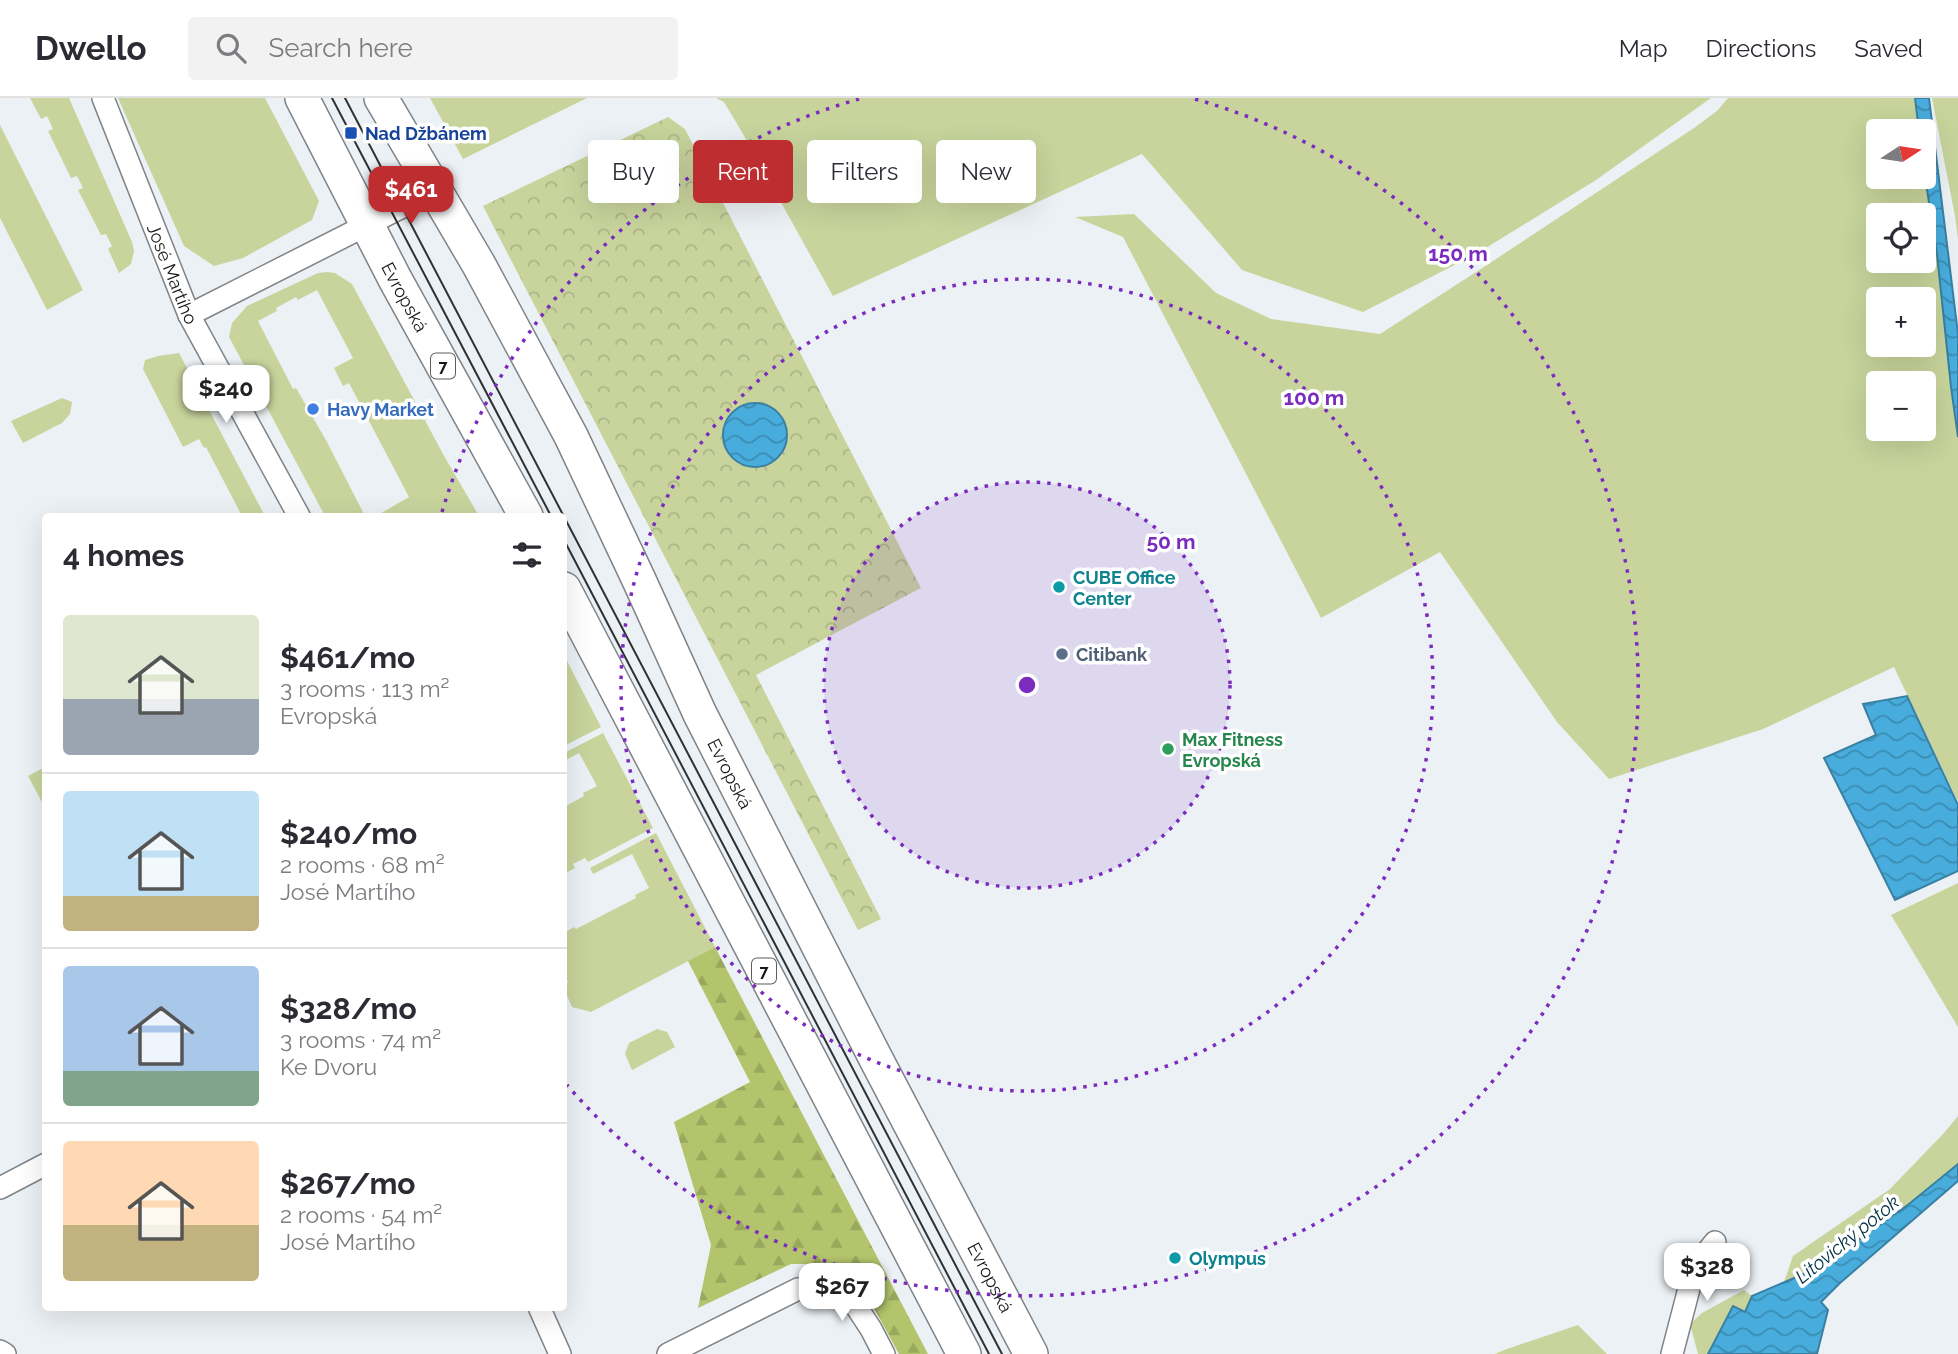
<!DOCTYPE html>
<meta charset="utf-8">
<style>
:root{--surface:#fff;--page:#f2f2f3;--text:#2b2b33;--muted:#7c7c81;--line:#e1e1e2;--accent:#be2e31}
body{margin:0;font-family:Raleway,sans-serif;background:var(--page);color:var(--text);height:100vh;display:flex;flex-direction:column;font-size:26px;white-space:nowrap}
*{box-sizing:border-box;margin:0}
p{font-size:23px;color:var(--muted)}
.icon{flex:none;width:38px;height:38px;fill:none;stroke:currentColor;stroke-width:2;stroke-linecap:round;stroke-linejoin:round}
.map{position:relative;flex:1;overflow:hidden}
.side{position:absolute;left:42px;top:415px;width:525px;height:798px;display:flex;flex-direction:column;background:var(--surface);border-radius:7px;box-shadow:0 7px 28px #0002}
.side>*{flex:none}
.top-card{position:absolute;left:588px;top:42px;width:665px;height:63px;display:flex;gap:14px}
.needle{width:46px;rotate:78deg}
.controls{position:absolute;left:1866px;top:21px;display:grid;gap:14px}
.controls a{display:grid;place-items:center;width:70px;height:70px;border-radius:7px;background:var(--surface);box-shadow:0 7px 28px #0002;font-size:35px}
.price{position:absolute;translate:-50% -60px;padding:0 16px;border-radius:14px;background:#fff;color:#222;font-size:23px;line-height:46px;filter:drop-shadow(0 2px 4px #0008)}
.price::after{content:'';position:absolute;left:50%;top:42px;width:21px;height:16px;margin-left:-10px;background:inherit;clip-path:polygon(0 0,100% 0,50% 100%)}
.price.current{background:var(--accent);color:#fff}
ul{padding:0;list-style:none}
li{display:flex;align-items:center;gap:21px;height:175px;padding:0 21px}
li+li{border-top:2px solid var(--line)}
li span{display:grid;place-items:center;flex:none;width:196px;height:140px;border-radius:7px;color:#555}
li>.icon{margin-inline-start:auto}
span .icon{width:84px;height:84px;fill:#fffc;stroke-width:1}
li b{font-size:30px}
h2{display:flex;justify-content:space-between;align-items:center;height:84px;padding:0 21px;font-size:30px}
.tag{padding:0 24px;border-radius:7px;background:var(--surface);box-shadow:0 7px 28px #0002;font-size:24px;line-height:63px}
.tag.current{background:var(--accent);color:#fff}
header{display:flex;align-items:center;gap:42px;box-sizing:border-box;height:98px;padding:0 35px;background:var(--surface);border-bottom:2px solid var(--line)}
header strong{font-size:33px}
nav{display:flex;gap:38px;margin-inline-start:auto;font-size:24px}
.search{width:490px;height:63px;background:var(--page);display:flex;align-items:center;gap:18px;box-sizing:border-box;padding:0 24px;border-radius:7px;color:var(--muted);font-size:26px}
.map>svg:first-child{display:block}
.grass{fill:#c8d49c;fill-rule:evenodd}
.forest{fill:url(#forest-firs)}
.park{fill:url(#park-crowns)}
.water{fill:url(#water-waves);stroke:#3980a2;stroke-width:2}
.lines{fill:none;stroke-linecap:round;stroke-linejoin:round}
.minor-casing{stroke:#7f8387;stroke-width:24}
.primary-casing{stroke:#7f8387;stroke-width:36}
.minor{stroke:#fff;stroke-width:21}
.primary{stroke:#fff;stroke-width:33}
.tram{stroke:#2f3132;stroke-width:2}
.ring{fill:none;stroke:#7b2cbf;stroke-width:3.5;stroke-dasharray:3.5 7}
.transit-dot{fill:#1a4fb4;stroke:#fff;stroke-width:2.5}
.shop-dot{fill:#3f7fe0;stroke:#fff;stroke-width:2.5}
.culture-dot{fill:#0f9aa8;stroke:#fff;stroke-width:2.5}
.service-dot{fill:#5c6f8a;stroke:#fff;stroke-width:2.5}
.leisure-dot{fill:#2e9e5b;stroke:#fff;stroke-width:2.5}
.labels{text-anchor:middle;dominant-baseline:central;stroke-width:7;stroke-linejoin:round;paint-order:stroke}
.shield{fill:#fff;stroke:#5c5d5e;stroke-width:2}
.shield-label{font-size:16px;font-weight:bold;fill:#161819}
.transit-label{font-size:18px;font-weight:bold;fill:#164399;stroke:#fff;text-anchor:start}
.street-label{font-size:18px;fill:#161819;stroke:#fff}
.shop-label{font-size:18px;font-weight:bold;fill:#366cbe;stroke:#fff;text-anchor:start}
.culture-label{font-size:18px;font-weight:bold;fill:#0d838f;stroke:#fff;text-anchor:start}
.service-label{font-size:18px;font-weight:bold;fill:#4e5e75;stroke:#fff;text-anchor:start}
.leisure-label{font-size:18px;font-weight:bold;fill:#27864d;stroke:#fff;text-anchor:start}
.water-label{font-size:19px;font-style:italic;fill:#013043;stroke:#fff}
.centre{fill:#7b2cbf;stroke:#fff;stroke-width:3.5}
.ring-label{font-size:21px;text-anchor:middle;font-weight:bold;fill:#7b2cbf;stroke:#fff;stroke-width:7;stroke-linejoin:round;paint-order:stroke}
</style>
<header>
<strong>Dwello</strong>
<div class="search"><svg class="icon" aria-label="search" viewBox="0 0 24 24"><circle cx="10" cy="10" r="6"/><path d="M15 15l6 6"/></svg>Search here</div>
<nav><a>Map</a><a>Directions</a><a>Saved</a></nav>
</header>
<div class="map">
<svg width="1958" height="1256" viewBox="0 0 1958 1256">
<defs>
<pattern id="forest-firs" width="22" height="20" patternUnits="userSpaceOnUse" patternTransform="scale(1.75)"><rect width="22" height="20" fill="#b3c46c"/><path d="M5 1l3.5 6h-7zM16 11l3.5 6h-7z" fill="#99a85d"/></pattern>
<pattern id="park-crowns" width="20" height="18" patternUnits="userSpaceOnUse" patternTransform="scale(1.75)"><rect width="20" height="18" fill="#c8d49c"/><path d="M2 6a3 3 0 1 1 6 0M12 15a3 3 0 1 1 6 0" fill="none" stroke="#abb586"/></pattern>
<pattern id="water-waves" width="16" height="10" patternUnits="userSpaceOnUse" patternTransform="scale(1.75)"><rect width="16" height="10" fill="#48addd"/><path d="M0 5q4-4 8 0t8 0" fill="none" stroke="#3b8cb2"/></pattern>
</defs>
<rect width="100%" height="100%" fill="#ecf1f5"/>
<g class="grass">
<path d="M30,0h39l63,144 2,9 -3,13 -12,9 -11,-24 4,-3 -6,-12 -5,1 -23,-45 5,-2 -6,-12 -6,2 -23,-47 5,-2 -6,-13 -6,3z"/>
<path d="M118,0h147l54,103 -7,19 -69,38 -29,8 -30,-20z"/>
<path d="M430,0h157l-124,61z"/>
<path d="M716,0h995l-115,82 -120,74 -113,58 -121,-42 -100,-116 -309,142 -90,-162 -19,-32z"/>
<path d="M1728,0h187l4,33h-41v46h45v-13l14,90 14,133 7,50v365l-64,-135 -131,62 -154,50 -52,-57 -117,-170 -119,66 -198,-381 -48,-20 59,-3 82,79 55,26 109,15 110,-71 204,-135 23,-17zM1878,117h45v46h-45zM1878,201h45v46h-45zM1878,285h45v46h-45z"/>
<path d="M1932,0h26v141l-3,-23z"/>
<path d="M0,27l83,165 -36,20 -47,-92z"/>
<path d="M327,174l8,1 17,11 91,170 36,62h-103l33,-19 -60,-114 -6,3 -9,-18 19,-10 -36,-68 -19,10 -2,-3 -20,11 1,3 -19,10 35,68 3,-1 31,54 38,74h-40l-96,-179 3,-14 15,-17 71,-33z"/>
<path d="M179,255l86,163h-23l-36,-69 -2,1 -5,-9 -16,8 -40,-78 2,-9 13,-4z"/>
<path d="M62,300l10,4 -2,12 -8,9 -39,20 -12,-22z"/>
<path d="M564,557l37,72 -37,19z"/>
<path d="M603,635l50,95 -65,34 -3,-4 -12,6 2,4 -11,6v-67l20,-11 -1,-3 14,-7 -18,-33 -15,8v-8z"/>
<path d="M45,669v41l-17,-32z"/>
<path d="M656,735l59,114 -124,65 -19,-5 -8,-18v-4l4,-3 -4,-9v-40l10,-6 2,2 60,-31 -1,-3 14,-7 -17,-34 -39,20 -3,-6z"/>
<path d="M1958,785v144l-67,-112z"/>
<path d="M657,931l10,3 8,15 -43,23 -7,-16 4,-11z"/>
<path d="M1958,1018v48l-49,40 -87,62 -38,16 9,-26 97,-67 54,-56z"/>
<path d="M1744,1192l8,6 -7,16 -12,-5 -25,47h-10l-8,-30 12,-11z"/>
<path d="M1578,1227l29,29h-112l9,-4z"/>
</g>
<path class="forest" d="M715,849l213,407h-29l-35,-64 -16,-16 -24,-10h-33l-93,44 13,-63 -37,-123 76,-40 -62,-121z"/>
<path class="park" d="M668,19l17,12 236,459 -165,87 125,244 -23,11 -375,-724z"/>
<g class="water">
<path d="M1915,0h14l29,236v103l-7,-50 -14,-133 -14,-90v-33h-4z"/>
<circle cx="755" cy="337" r="32"/>
<path d="M1907,598l51,109v66l-63,29 -71,-142 52,-23 -13,-31z"/>
<path d="M1958,1066v17l-118,102 -19,19 7,8 -11,44h-109l25,-48 12,6 7,-16 70,-30 87,-62z"/>
</g>
<g class="lines">
<g class="minor-casing">
<g id="minor">
<path id="s1" d="M103,0l86,217 110,201"/>
<path d="M189,217l247,-125"/>
<path d="M0,1090l46,-24"/>
<path d="M539,1209l21,47"/>
<path d="M0,1253l5,3"/>
<path d="M668,1256l130,-65 28,-3 26,14 19,29 13,25"/>
<path d="M1672,1256l20,-77 11,-20 12,-15"/>
</g>
</g>
<g class="primary-casing">
<g id="primary">
<path id="s2" d="M302,0l93,181 131,237"/>
<path id="s3" d="M381,0l98,167 92,171 68,144 61,134 176,345 155,295"/>
<path d="M564,491l400,765"/>
</g>
</g>
<use href="#minor" class="minor"/>
<use href="#primary" class="primary"/>
<g class="tram">
<path d="M332,0l219,418"/>
<path d="M345,0l657,1256"/>
<path d="M564,442l425,814"/>
</g>
</g>
<circle cx="1027" cy="587" r="203" fill="#7b2cbf" fill-opacity=".12"/>
<g class="ring">
<circle cx="1027" cy="587" r="203"/>
<circle cx="1027" cy="587" r="406"/>
<path d="M442 414A610 610 0 0 1 859 1M1195 1A610 610 0 1 1 567 987"/>
</g>
<rect class="transit-dot" x="344" y="28" width="14" height="14" rx="3.5"/>
<circle class="shop-dot" cx="313" cy="311" r="7"/>
<g class="culture-dot">
<circle cx="1059" cy="489" r="7"/>
<circle cx="1175" cy="1160" r="7"/>
</g>
<circle class="service-dot" cx="1062" cy="556" r="7"/>
<circle class="leisure-dot" cx="1168" cy="651" r="7"/>
<g class="labels">
<g class="shield">
<rect x="431" y="255.5" width="24" height="25" rx="5"/>
<rect x="752" y="860.5" width="24" height="25" rx="5"/>
</g>
<g class="shield-label">
<text x="443" y="268">7</text>
<text x="764" y="873">7</text>
</g>
<g class="transit-label">
<text x="365" y="35">Nad Džbánem</text>
</g>
<g class="street-label">
<text stroke="none"><textPath href="#s1" startOffset="189">José Martího</textPath></text>
<text stroke="none"><textPath href="#s2" startOffset="224">Evropská</textPath></text>
<text stroke="none"><textPath href="#s3" startOffset="761">Evropská</textPath></text>
<text stroke="none"><textPath href="#s3" startOffset="1328">Evropská</textPath></text>
</g>
<g class="shop-label">
<text x="327" y="311">Havy Market</text>
</g>
<g class="culture-label">
<text x="1073" y="479">CUBE Office<tspan x="1073" dy="21">Center</tspan></text>
<text x="1189" y="1160">Olympus</text>
</g>
<g class="service-label">
<text x="1076" y="556">Citibank</text>
</g>
<g class="leisure-label">
<text x="1182" y="641">Max Fitness<tspan x="1182" dy="21">Evropská</tspan></text>
</g>
<g class="water-label">
<text transform="translate(1847 1141) rotate(-39)">Litovický potok</text>
</g>
</g>
<circle cx="1027" cy="587" r="10" class="centre"/>
<g class="ring-label">
<text x="1458" y="163">150 m</text>
<text x="1314" y="307">100 m</text>
<text x="1171" y="451">50 m</text>
</g>
</svg>
<div class="controls">
<a><svg class="needle" viewBox="-14 -14 28 28"><path d="M0-13l5 13h-10z" fill="#e53935"/><path d="M0 13l5-13h-10z" fill="#7c7c81"/></svg></a>
<a><svg class="icon" aria-label="locate" viewBox="0 0 24 24"><circle cx="12" cy="12" r="6"/><path d="M12 2v4M12 18v4M2 12h4M18 12h4"/></svg></a>
<a>+</a>
<a>−</a>
</div>
<b class="price current" style="left:411px;top:128px">$461</b>
<b class="price" style="left:226px;top:327px">$240</b>
<b class="price" style="left:1707px;top:1205px">$328</b>
<b class="price" style="left:842px;top:1225px">$267</b>
<div class="top-card">
<a class="tag">Buy</a>
<a class="tag current">Rent</a>
<a class="tag">Filters</a>
<a class="tag">New</a>
</div>
<section class="side">
<h2>4 homes<svg class="icon" aria-label="filters" viewBox="0 0 24 24"><path d="M4 7h16M4 17h16"/><circle cx="9" cy="7" r="2"/><circle cx="15" cy="17" r="2"/></svg></h2>
<ul>
<li><span style="background:linear-gradient(#dfe7d0 60%,#9aa5b1 0)"><svg class="icon" aria-label="home" viewBox="0 0 24 24"><path d="M3 11l9-7 9 7M6 9v11h12V9"/></svg></span><div><b>$461/mo</b><p>3 rooms · 113 m²</p><p>Evropská</p></div></li>
<li><span style="background:linear-gradient(#bfe0f5 75%,#c2b280 0)"><svg class="icon" aria-label="home" viewBox="0 0 24 24"><path d="M3 11l9-7 9 7M6 9v11h12V9"/></svg></span><div><b>$240/mo</b><p>2 rooms · 68 m²</p><p>José Martího</p></div></li>
<li><span style="background:linear-gradient(#a9c7e8 75%,#7fa58c 0)"><svg class="icon" aria-label="home" viewBox="0 0 24 24"><path d="M3 11l9-7 9 7M6 9v11h12V9"/></svg></span><div><b>$328/mo</b><p>3 rooms · 74 m²</p><p>Ke Dvoru</p></div></li>
<li><span style="background:linear-gradient(#ffd9b3 60%,#c2b280 0)"><svg class="icon" aria-label="home" viewBox="0 0 24 24"><path d="M3 11l9-7 9 7M6 9v11h12V9"/></svg></span><div><b>$267/mo</b><p>2 rooms · 54 m²</p><p>José Martího</p></div></li>
</ul>
</section>
</div>
